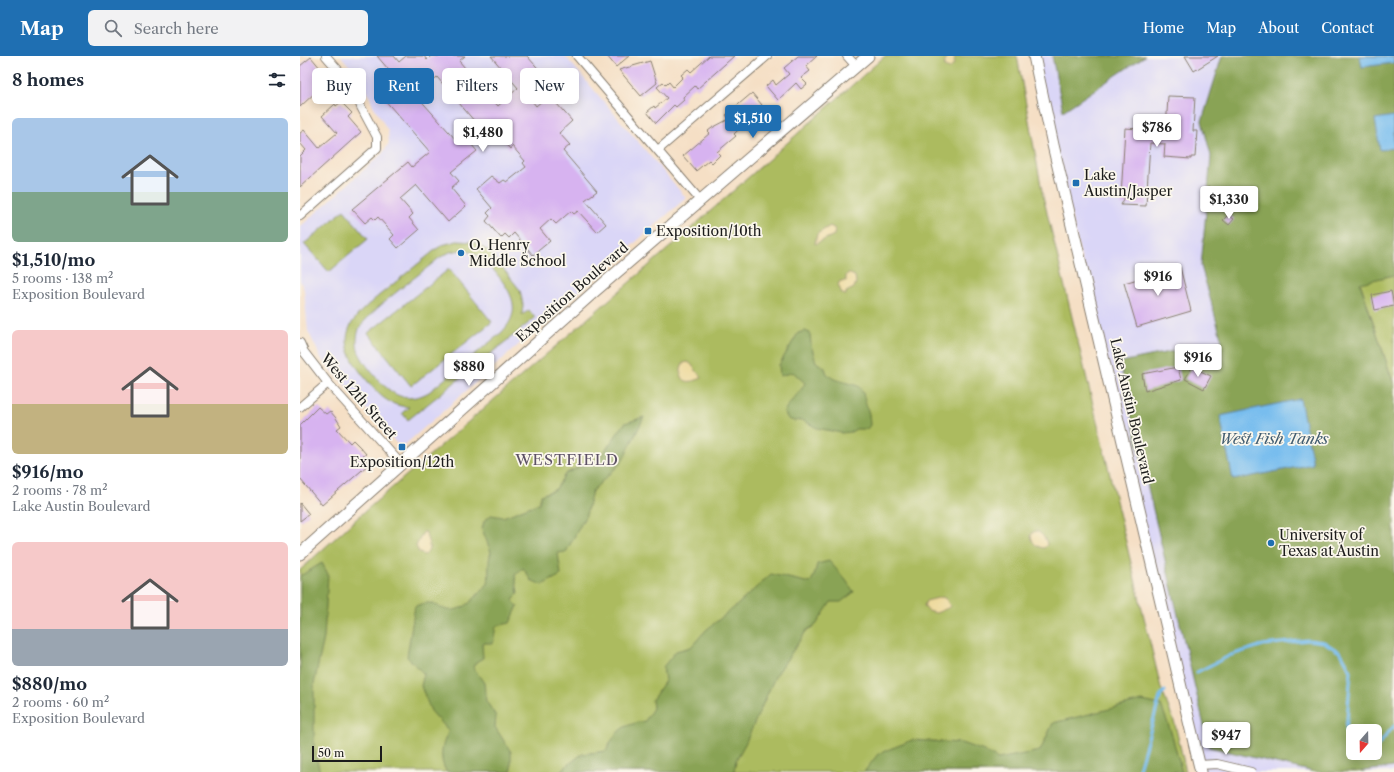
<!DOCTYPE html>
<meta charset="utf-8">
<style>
:root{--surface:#fff;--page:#f2f2f3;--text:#1f2937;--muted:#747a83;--accent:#1f6fb2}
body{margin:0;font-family:"Libre Caslon Text",serif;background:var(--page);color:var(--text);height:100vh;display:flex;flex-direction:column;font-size:15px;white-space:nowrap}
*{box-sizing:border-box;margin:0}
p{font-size:13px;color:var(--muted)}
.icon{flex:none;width:22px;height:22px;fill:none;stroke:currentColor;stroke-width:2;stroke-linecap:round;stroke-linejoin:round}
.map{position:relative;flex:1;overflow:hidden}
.side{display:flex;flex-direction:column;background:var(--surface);width:300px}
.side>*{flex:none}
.hud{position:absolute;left:12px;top:12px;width:380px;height:36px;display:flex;gap:8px}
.needle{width:26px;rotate:200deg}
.buttons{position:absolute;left:1046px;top:668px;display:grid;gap:8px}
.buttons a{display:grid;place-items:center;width:36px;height:36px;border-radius:6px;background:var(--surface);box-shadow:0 2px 10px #0003;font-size:20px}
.scale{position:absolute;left:12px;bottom:10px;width:70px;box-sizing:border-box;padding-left:4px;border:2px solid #1c1c1c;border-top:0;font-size:11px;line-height:14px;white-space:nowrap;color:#1c1c1c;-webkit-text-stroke:3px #fbf7ec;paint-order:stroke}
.price{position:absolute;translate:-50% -34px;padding:0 9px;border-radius:4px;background:#fff;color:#222;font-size:13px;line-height:26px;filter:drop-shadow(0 1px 2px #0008)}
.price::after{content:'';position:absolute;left:50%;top:24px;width:12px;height:9px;margin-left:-6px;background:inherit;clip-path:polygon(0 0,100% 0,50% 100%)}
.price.selected{background:var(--accent);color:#fff}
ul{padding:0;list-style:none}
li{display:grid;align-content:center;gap:8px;height:212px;padding:0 12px}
li span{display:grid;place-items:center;height:124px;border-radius:6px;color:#555}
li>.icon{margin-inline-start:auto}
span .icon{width:72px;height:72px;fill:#fffc;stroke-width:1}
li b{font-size:17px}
h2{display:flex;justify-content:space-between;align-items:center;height:48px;padding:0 12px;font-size:17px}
.tag{padding:0 14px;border-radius:6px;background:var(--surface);box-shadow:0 2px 10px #0003;font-size:14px;line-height:36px}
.tag.selected{background:var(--accent);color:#fff}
header{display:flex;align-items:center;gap:24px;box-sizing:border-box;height:56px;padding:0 20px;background:var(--accent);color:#fff}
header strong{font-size:19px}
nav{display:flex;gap:22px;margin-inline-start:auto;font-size:14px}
.search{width:280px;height:36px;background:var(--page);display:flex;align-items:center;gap:10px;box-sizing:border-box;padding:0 14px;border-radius:6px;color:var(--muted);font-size:15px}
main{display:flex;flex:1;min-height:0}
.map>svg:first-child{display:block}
.built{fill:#dad6f7;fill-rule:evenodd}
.green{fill:#acbb5e;stroke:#646c3d;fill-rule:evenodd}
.forest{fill:#89a355;stroke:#526038;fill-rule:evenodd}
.sand{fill:#eeda9e;stroke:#857b5d}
.water{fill:#78bdee;stroke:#4a6c85}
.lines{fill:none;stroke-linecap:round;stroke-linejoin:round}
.stream{stroke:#78bdee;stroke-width:3}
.building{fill:#d7b3f0}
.street-casing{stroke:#887e70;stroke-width:10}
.secondary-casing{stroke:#887e70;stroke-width:13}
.street{stroke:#fff;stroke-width:8}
.secondary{stroke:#fff;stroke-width:11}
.poi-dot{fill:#1f6fb2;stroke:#fbf7ec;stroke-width:1.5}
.labels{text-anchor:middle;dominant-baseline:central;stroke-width:3.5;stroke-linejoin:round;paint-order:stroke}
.poi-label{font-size:14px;fill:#1c1c1c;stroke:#fbf7ec;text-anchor:start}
.street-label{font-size:14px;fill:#1c1c1c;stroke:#fbf7ec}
.water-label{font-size:15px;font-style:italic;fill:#415c70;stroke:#fbf7ec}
.neighbourhood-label{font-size:15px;letter-spacing:1px;fill:#5d5166;stroke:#fbf7ec}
</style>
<header>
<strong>Map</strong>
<div class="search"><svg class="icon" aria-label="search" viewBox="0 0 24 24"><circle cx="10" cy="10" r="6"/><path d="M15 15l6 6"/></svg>Search here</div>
<nav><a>Home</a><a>Map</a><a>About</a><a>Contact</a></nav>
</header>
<main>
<section class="side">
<h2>8 homes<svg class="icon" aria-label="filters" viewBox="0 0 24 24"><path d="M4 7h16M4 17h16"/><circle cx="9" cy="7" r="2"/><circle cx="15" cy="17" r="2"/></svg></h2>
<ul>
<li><span style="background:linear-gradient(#a9c7e8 60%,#7fa58c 0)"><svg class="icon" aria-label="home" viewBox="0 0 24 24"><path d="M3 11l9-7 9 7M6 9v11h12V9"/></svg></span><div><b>$1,510/mo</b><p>5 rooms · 138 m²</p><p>Exposition Boulevard</p></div></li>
<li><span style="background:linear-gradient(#f6c9c9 60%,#c2b280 0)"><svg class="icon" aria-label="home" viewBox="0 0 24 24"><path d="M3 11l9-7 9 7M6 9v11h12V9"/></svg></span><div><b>$916/mo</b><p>2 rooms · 78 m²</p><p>Lake Austin Boulevard</p></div></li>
<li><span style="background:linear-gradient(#f6c9c9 70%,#9aa5b1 0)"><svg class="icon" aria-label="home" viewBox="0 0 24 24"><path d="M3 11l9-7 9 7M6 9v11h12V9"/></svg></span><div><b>$880/mo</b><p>2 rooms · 60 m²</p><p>Exposition Boulevard</p></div></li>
</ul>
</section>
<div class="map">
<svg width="1094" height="716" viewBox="0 0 1094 716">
<rect width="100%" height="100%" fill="#fbf7ec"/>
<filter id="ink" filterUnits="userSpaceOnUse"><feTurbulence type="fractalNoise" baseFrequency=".025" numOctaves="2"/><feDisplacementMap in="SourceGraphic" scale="8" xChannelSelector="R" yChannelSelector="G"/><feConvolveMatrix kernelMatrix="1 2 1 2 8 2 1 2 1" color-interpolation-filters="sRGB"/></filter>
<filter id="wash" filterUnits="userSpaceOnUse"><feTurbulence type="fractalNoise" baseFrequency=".012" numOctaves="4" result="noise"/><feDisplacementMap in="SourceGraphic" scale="16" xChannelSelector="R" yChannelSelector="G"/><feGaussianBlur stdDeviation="0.9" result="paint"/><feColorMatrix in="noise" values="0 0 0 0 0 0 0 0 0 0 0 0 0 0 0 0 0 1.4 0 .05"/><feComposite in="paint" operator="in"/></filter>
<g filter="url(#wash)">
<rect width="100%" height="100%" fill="#f5dfc5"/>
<g class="built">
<path d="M41,0h224l121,142 -285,250 -80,-90 -13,-27 -4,-42 -4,-9v-53l83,-74 6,-10 -1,-12 -15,-26 -9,-22z"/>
<path d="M734,0h360v716h-193zM1053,675h22v22h-22z"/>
</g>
<g class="green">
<path d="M585,0h132l26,140 118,492 14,36 11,48h-886v-202l64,-58 297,-257z"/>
<path d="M44,154l24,29 -39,33 -25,-28z"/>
<path d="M157,185l17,1 17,11 29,37 3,15 -1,10 7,-5 6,8 -127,102 -6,-7 7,-6c-21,-1 -31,-13 -44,-29 -35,-43 -14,-60 22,-89 16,-13 32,-26 48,-39l7,-5zM161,194c17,2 24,11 35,23 16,20 27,38 5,60l-72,59c-9,5 -19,8 -29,4 -14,-4 -38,-33 -42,-46 -2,-7 -1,-15 1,-21 8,-17 63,-56 80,-71l11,-6z"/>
<path d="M149,213l43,53 -81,64 -43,-53z"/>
<path d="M1094,219v110l-34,-103z"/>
</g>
<g class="forest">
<path d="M752,0h93l-82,55z"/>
<path d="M922,0h172v219l-34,8 34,102v382l-38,5h-42l-105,-25 -86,-365 -2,-20 101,-21 -21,-75 10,-110 -9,-35zM1053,675h22v22h-22z"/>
<path d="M505,275l5,2 1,12 5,17 9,6 2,6 7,5 24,7 4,4 7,24 1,11 -3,4h-11l-5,3 -10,1 -24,-5 -15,-8 -8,1 -6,-2 -4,-7c5,-11 16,-18 21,-29l-12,-11 -13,4 -1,-11 19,-32z"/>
<path d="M344,361l-22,45 -30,29 -6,24 -20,37 -8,1 3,22 -19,10 -11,-5 -8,-12 -8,7 3,18 -5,8 5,5 -8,17 -14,3 -3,17h-11l1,15 -7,4 -3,5 11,16 2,18 10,15 -1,11 16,25v20h-64c-9,-12 -5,-29 2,-41l-18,-20 -10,-25 3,-12 -17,-17 8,-51c4,-1 9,-3 12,-3 14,0 16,13 36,4 10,-4 17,-17 25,-23 2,-13 -1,-20 3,-32l-9,-23 2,-8 7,-6 12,2 36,-14 2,-8 15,-6 9,-15 36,-18 24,-33z"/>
<path d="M529,505l16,18 9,13 -13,10h-10l-15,23 -9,5 -32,47 -30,67 -9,16 -2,12h-175l23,-18 24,-3c11,-21 14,-25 39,-30l8,-13 -1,-8 13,-19 -2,-14 13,-16 15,-4 15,-17 30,-24 35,-32 39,9 4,-7 3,-12z"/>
<path d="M22,507l6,11 -4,64 -10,46v64l6,24h-20v-196z"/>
<path d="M842,645l19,4 10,27 11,40h-318l14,-18 34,-14 49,3 23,8 14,8 42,-8 13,-28z"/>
</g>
<g class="sand">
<path d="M646,0h9l-1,8 -4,5 -6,-2z"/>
<path d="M530,170l5,3 -1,6 -19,9 2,-10z"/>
<path d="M548,217l7,3 1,6 -2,6 -8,4v3c-6,0 -5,-6 -8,-10l2,-4h6v-5z"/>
<path d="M388,306l3,2 11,14c-10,4 -22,8 -21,-10l2,-5z"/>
<path d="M736,475c5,1 11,9 11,14l-3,3c-8,-1 -12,-5 -13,-13l2,-3z"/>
<path d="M123,476h3c0,9 8,15 -1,23l-6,-2 -3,-7z"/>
<path d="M642,541l4,2 4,7 -2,2 -12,5 -8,-2 -4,-5 2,-5z"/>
</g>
<g class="water">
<path d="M1060,0h34v7l-32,4z"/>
<path d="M1094,60v32l-14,2 -5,-31z"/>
<path d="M1000,343l13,65 -80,16 -13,-64z"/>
</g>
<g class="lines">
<g class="stream">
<path d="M897,616l34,-17 32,-10 45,-5 16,2 17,11 10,18 -5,60 2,18 6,8 11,-1 4,-3"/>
<path d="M1075,693l19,-23"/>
<path d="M838,716l23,-78 4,-3"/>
</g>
</g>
<g id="blocks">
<g class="building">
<path d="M77,0h17l5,6 7,-6h18l3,4 4,-4h34l-6,5 39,45 20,-18 -27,-32h36l17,19 -19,17 11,14 13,-11 23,26 -13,12 11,12 -7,6 34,40 -12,9 21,24 -9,8 -19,-21 -4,3 -3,-3 -15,13 -5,-5 -11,10 10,12 -17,14 -19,-22 -5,5 -4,-4 -4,4 -15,-17 4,-5 -3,-3 5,-5 -16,-19 15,-13 9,7 4,-3 3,2 19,-15 -3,-4 2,-2 -13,-15 -2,3 -22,-26 -7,6 -44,-52 -21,18 41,46 7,-5 13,15 -26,21 8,9 -8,7 15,18 -18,16 -32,-37 -16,14 13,15 -4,4 10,12 -21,18 -8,-9 4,-4 -16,-18 -3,3 -3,-3 -7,6 -13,-14 56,-47 4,5 18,-15 -47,-54 17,-15z"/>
<path d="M307,0h22l-13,11z"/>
<path d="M409,0h25l-37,33 -2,-3 -12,11 1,3 -8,7 -2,-2 -18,18 -9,-11 7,-6 1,2 12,-10 -10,-11 6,-5 3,3 3,-3 4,5 10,-10 -2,-2 7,-6 3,3z"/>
<path d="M498,0h19l-11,10 4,5 -9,7 6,6 -6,5 -5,-6 -18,17 -12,-14 7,-6 3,5 13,-11 -5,-6z"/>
<path d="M885,0h33l-24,15z"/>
<path d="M11,1l20,24 -2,2 5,6 -8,8 -7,-8 -19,18v-41z"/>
<path d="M350,5l7,22 -16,13 -22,-26z"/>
<path d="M452,37l10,12 -6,5 1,2 -23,22 2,2 -19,16 3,3 -8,8 -3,-3 -13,11 -13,-15 27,-23 -2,-2 4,-3 17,-9 -3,-4z"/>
<path d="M868,40l27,1 -2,34h4l-2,26h-4v2l-27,-2 1,-13 -15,-1 -4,63 -25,-1 4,-8h-4l4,-69 41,3z"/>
<path d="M41,46l11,11 -4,4 13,15 -61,55v-31l6,-6 -6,-7v-10l4,-3 15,18 18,-15 -15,-17 13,-12 1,2z"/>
<path d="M908,131l18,13 -7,10 -18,-12z"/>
<path d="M928,159l6,4 -5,6 -6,-5z"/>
<path d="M880,211l11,44 -54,16 -13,-44z"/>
<path d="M1091,235l3,15 -19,4 -3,-15z"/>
<path d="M878,311l3,13 -36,11 -3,-17z"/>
<path d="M892,311l19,9 -7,13 -19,-10z"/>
<path d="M18,351l8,7 4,-3 6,7 5,8 -4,3 13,14 3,-3 7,7 6,7 -4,3 7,7 -47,41 -22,-26v-54z"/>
<path d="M0,447l9,11 -9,7z"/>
</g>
</g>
</g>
<g filter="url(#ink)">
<use href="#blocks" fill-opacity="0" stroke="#887e70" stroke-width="1"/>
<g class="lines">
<g class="street-casing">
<g id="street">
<path d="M277,0l123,144"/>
<path d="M547,0l9,10"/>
<path d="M358,94l109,-94"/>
<path d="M0,160l77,-68v-11l-16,-30 -4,-12 -10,-15 -21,-24"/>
<path d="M0,287l4,9 24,31 73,81"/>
<path d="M0,351l28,-24"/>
<path d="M899,709l18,-1 34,8"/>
</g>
</g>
<g class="secondary-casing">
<g id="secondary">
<path d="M734,0l19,89 148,627"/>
<path d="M0,498l295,-263 273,-235"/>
</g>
</g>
<use href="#street" class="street"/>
<use href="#secondary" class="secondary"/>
</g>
</g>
<g class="poi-dot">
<rect x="772" y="123" width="8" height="8" rx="2"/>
<rect x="344" y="171" width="8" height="8" rx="2"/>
<circle cx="161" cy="197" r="4"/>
<rect x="98" y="387" width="8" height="8" rx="2"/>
<circle cx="971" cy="487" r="4"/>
</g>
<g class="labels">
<g class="poi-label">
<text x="784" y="119">Lake<tspan x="784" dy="16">Austin/Jasper</tspan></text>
<text x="356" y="175">Exposition/10th</text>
<text x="169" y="189">O. Henry<tspan x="169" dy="16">Middle School</tspan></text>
<text x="102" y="406" text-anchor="middle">Exposition/12th</text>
<text x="979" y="479">University of<tspan x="979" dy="16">Texas at Austin</tspan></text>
</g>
<g class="street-label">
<text transform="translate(272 236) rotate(-41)">Exposition Boulevard</text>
<text transform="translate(59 340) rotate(49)">West 12th Street</text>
<text transform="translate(832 355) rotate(77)">Lake Austin Boulevard</text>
</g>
<g class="water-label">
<text x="974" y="382">West Fish Tanks</text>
</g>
<g class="neighbourhood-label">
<text x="267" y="403">WESTFIELD</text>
</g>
</g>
</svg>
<div class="buttons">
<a><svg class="needle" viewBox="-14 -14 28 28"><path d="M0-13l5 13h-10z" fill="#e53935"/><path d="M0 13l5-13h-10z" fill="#747a83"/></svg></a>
</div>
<div class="scale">50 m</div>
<b class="price selected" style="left:453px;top:83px">$1,510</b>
<b class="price" style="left:857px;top:92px">$786</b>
<b class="price" style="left:183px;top:97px">$1,480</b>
<b class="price" style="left:929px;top:164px">$1,330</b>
<b class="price" style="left:858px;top:241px">$916</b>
<b class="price" style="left:898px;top:322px">$916</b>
<b class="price" style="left:169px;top:331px">$880</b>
<b class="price" style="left:926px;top:700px">$947</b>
<div class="hud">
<a class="tag">Buy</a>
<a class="tag selected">Rent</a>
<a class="tag">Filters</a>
<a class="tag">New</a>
</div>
</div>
</main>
